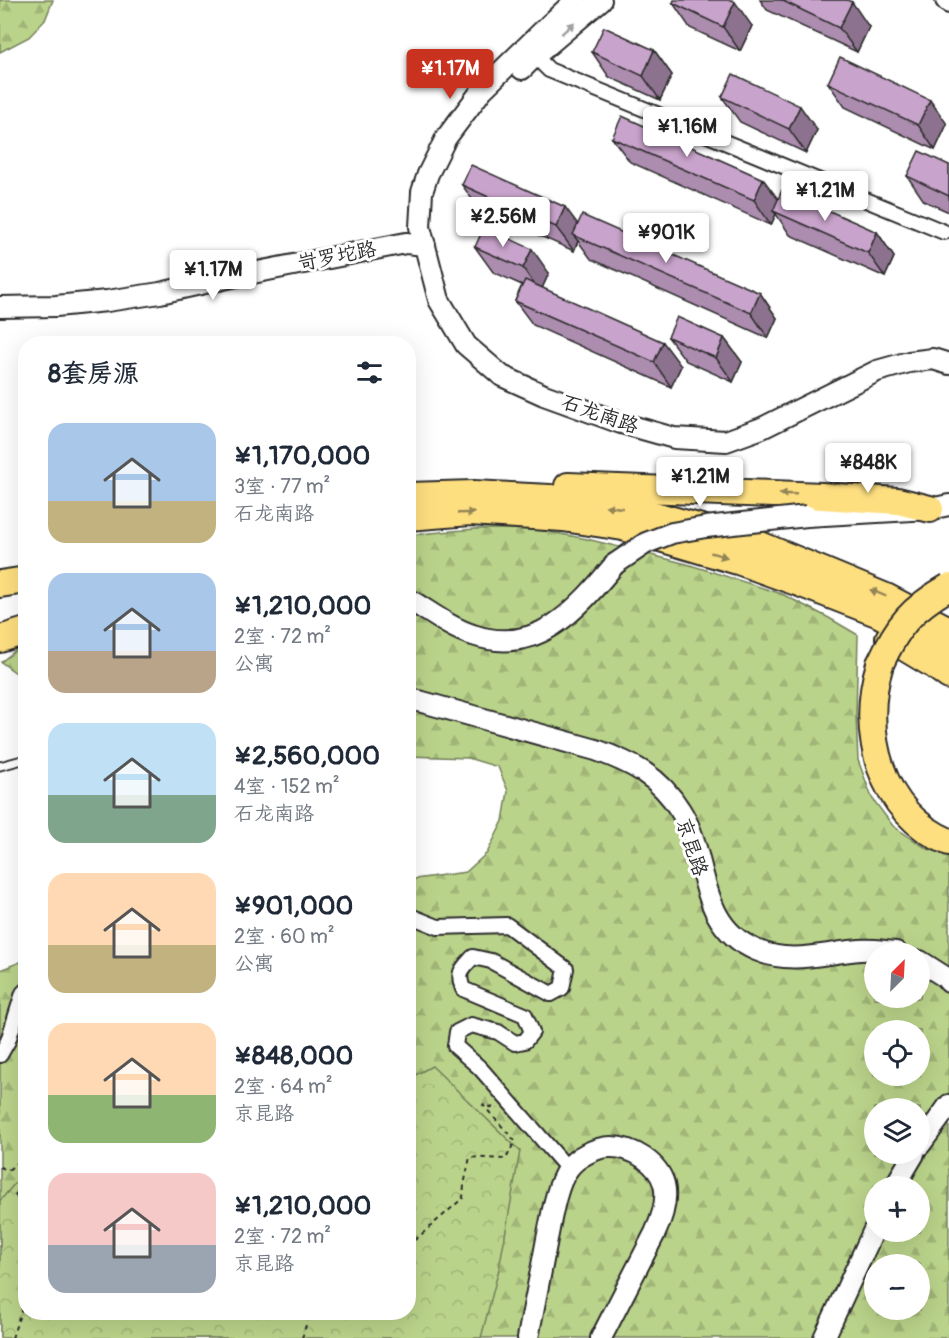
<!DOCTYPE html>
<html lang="zh">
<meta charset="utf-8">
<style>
:root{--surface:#fff;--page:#f2f2f3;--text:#1f2937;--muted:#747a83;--accent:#c8321e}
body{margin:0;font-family:Pangolin,"LXGW WenKai TC",sans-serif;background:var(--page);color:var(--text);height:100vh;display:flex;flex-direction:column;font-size:22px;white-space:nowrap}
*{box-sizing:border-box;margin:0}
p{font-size:20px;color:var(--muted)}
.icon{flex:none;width:33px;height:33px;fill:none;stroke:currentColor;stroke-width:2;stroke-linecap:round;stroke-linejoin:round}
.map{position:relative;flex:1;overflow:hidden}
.side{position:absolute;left:18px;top:336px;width:398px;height:984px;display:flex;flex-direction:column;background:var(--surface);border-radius:24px;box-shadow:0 6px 24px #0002}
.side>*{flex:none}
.needle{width:39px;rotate:24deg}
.fabs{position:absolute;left:864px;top:942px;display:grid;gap:12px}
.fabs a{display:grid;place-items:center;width:66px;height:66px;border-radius:50%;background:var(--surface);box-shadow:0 6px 24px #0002;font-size:30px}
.price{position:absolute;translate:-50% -51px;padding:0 14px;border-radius:6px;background:#fff;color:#222;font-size:20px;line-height:39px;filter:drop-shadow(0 2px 3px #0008)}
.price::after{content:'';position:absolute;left:50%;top:36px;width:18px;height:14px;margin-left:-9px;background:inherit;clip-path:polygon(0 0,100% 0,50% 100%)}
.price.active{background:var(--accent);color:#fff}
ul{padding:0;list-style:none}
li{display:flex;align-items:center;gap:18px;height:150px;padding:0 30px}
li span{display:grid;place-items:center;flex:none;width:168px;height:120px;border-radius:18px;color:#555}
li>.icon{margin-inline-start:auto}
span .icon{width:72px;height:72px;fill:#fffc;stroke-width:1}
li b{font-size:26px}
h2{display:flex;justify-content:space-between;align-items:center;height:72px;padding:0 30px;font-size:26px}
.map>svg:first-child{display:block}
.forest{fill:url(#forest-firs);stroke:#727f5a;stroke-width:1.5;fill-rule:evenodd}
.park{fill:url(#park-crowns);stroke:#727f5a;stroke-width:1.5}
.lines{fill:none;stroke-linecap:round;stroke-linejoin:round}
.lane-casing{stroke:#2b2b2b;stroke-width:11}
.street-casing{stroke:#2b2b2b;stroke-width:18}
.secondary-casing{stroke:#2b2b2b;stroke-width:24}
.highway-casing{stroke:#2b2b2b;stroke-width:30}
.path{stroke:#2b2b2b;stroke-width:2;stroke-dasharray:4.5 4.5;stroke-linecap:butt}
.lane{stroke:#fff;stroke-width:7}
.street{stroke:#fff;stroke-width:14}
.secondary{stroke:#fff;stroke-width:20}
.highway{stroke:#fedf80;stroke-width:26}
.secondary-bridge-casing{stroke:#2b2b2b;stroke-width:24;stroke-linecap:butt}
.highway-bridge-casing{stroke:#2b2b2b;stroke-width:30;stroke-linecap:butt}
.secondary-bridge{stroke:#fff;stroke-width:20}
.highway-bridge{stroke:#fedf80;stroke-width:26}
.wall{fill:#ac8caf;stroke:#2b2b2b;stroke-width:1.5}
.shaded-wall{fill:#8c728e;stroke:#2b2b2b;stroke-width:1.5}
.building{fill:#c8a3cb;stroke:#2b2b2b;stroke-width:1.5}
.oneway{fill:#a0a0a0}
.oneway2{fill:#948556}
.labels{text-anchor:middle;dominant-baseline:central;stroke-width:6;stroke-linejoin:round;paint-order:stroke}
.street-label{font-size:20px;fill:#2b2b2b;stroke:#fff}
</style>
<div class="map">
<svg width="949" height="1338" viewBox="0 0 949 1338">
<defs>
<pattern id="forest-firs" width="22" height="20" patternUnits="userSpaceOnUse" patternTransform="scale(1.5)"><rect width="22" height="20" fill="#bad38a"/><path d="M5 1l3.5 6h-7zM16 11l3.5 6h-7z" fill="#a0b577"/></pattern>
<pattern id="park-crowns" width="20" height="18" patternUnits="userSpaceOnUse" patternTransform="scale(1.5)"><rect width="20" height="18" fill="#bad38a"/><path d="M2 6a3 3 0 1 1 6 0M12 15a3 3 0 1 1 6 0" fill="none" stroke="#a0b577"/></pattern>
</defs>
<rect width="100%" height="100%" fill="#fff"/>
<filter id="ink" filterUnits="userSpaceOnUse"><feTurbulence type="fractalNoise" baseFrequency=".0167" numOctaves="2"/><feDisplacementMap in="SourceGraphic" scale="12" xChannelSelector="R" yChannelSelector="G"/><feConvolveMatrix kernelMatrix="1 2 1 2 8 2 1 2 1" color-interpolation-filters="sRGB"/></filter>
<g filter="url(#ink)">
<g class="forest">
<path d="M0,0h53l-8,20 -16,17 -29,15z"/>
<path d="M475,529h59l53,10 100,25 95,30 47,24 29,17 -2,81 2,44 14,38 21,28 33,22 23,8v482h-949v-368l25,-10 1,352h382v-432l58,-8 21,-19 16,-32 5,-30 -10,-24 -30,-9 -60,-2v-221zM874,952h46v46h-46zM874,1030h46v46h-46zM874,1108h46v46h-46zM874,1186h46v46h-46zM874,1264h46v46h-46z"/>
<path d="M25,647h1l-1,32 -5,-3 -19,-14 14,-11z"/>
</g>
<path class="park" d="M432,1066l88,85 -21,118 -18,69h-481v-137l15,-18 10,-7 1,136h382v-233z"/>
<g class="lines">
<g class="lane-casing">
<path id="lane" d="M0,766l26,-7"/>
</g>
<g class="street-casing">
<g id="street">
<path d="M529,50l20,20 395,162"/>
<path d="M408,915l30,12 69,-2 59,44 -4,19 -11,6 -60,-33 -18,-4c-12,13 -16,15 -10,32l62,26 7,17 -7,9 -10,2 -17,-11 -27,-7 -14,7 -2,14 25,22 88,101"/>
<path d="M0,1055l8,-14 15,-48 3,-3"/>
</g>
</g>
<g class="secondary-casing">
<g id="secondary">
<path d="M576,0l-25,23 -69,67 -36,48 -18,36 -6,18 -2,35 19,73 27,45 36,31 42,19 77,28 53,15 52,3 36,-13 115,-57 32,-9 24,-3 16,5"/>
<path d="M946,0l3,3"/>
<path d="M522,69l13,-13 66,-56"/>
<path d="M0,307l56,-1 51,-5 53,-8 72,-16 174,-34 19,2"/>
<path d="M807,516l123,-7 19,-4"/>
<path d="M408,599c21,12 42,29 65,36 65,22 104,-26 142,-71"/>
<path d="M408,698l188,52c36,13 63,26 84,60 30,46 15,114 76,140 35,15 67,3 104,0 12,-1 24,1 36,2"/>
<path d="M920,961l25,16 4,5"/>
<path d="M920,1145l29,-40"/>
<path d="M895,1186l19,-32"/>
<path d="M528,1338c6,-33 13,-66 19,-99 4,-19 9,-54 21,-70 8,-12 28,-22 43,-22 22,0 47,16 53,37 4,16 -2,34 -9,49l-54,105"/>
<path d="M824,1338l50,-108"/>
</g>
</g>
<g class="highway-casing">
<g id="highway">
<path d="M568,486l254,10 76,5 32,8"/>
<path d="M408,496l66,-2 76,4 82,11 121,33 133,55 63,33"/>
<path d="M408,517l62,-5 93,6 60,9 115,34 64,23 75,29 72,38"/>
<path d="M0,584l26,-4"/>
<path d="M889,638l45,27 15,11"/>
<path d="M0,639l26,-8"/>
<path d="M880,664c-21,68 0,149 69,178"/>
</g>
</g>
<g class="path">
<path d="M0,1167l8,3 18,-13"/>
<path d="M26,1177l-2,8 -11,12h13"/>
<path d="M26,1216l-2,3h2"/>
<path d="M408,1246l55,-48 1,-13 6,-28 36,2 9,-18 -32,-36 15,4"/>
<path d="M12,1338l10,-30 4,-7"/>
<path d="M302,1338l8,-26"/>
</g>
<use href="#lane" class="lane"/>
<use href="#street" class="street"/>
<use href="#secondary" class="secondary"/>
<use href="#highway" class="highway"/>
<g class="secondary-bridge-casing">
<path id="secondary-bridge" d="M615,564l31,-21 26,-10 34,-6 101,-11"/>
</g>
<g class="highway-bridge-casing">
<path id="highway-bridge" d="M880,664c18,-39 31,-55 69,-77"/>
</g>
<use href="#secondary-bridge" class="secondary-bridge"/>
<use href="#highway-bridge" class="highway-bridge"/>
</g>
<g class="wall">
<path d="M760,0h87l22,27 -12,25 -90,-42z"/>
<path d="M673,3l79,23 -12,25 -50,-23z"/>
<path d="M654,50l18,25 -12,25 -51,-23 -17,-25z"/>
<path d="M828,83l119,41 -12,26 -90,-43z"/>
<path d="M722,97l95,33 -11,23 -66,-31z"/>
<path d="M612,138l166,62 99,32 17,25 -9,20 -95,-42 -14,-21 -5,11 -141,-63z"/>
<path d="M949,165v47l-25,-11 -17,-25z"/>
<path d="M462,185l116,40 182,68 17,25 -9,20 -177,-79 -13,-18 -4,10 -95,-42z"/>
<path d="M475,247l74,26 -7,15 139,78 -10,21 -138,-62 -18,-24 7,-16 -29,-13z"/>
<path d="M668,337l56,1 18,24 -9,20 -47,-21z"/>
</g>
<g class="shaded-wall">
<path d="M735,2l17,24 -12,25 -17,-24z"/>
<path d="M852,2l17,25 -12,25 -18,-24z"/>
<path d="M654,50l18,25 -12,25 -17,-24z"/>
<path d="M930,100l17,24 -12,26 -17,-25z"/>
<path d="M800,106l17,24 -11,23 -17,-24z"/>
<path d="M763,179l18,24 -8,8 3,3 -5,11 -17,-25z"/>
<path d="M565,207l18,24 -10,4 5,6 -4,10 -18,-24z"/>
<path d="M877,232l17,25 -9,20 -17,-24z"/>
<path d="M532,249l17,24 -9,20 -17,-25z"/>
<path d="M760,293l17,25 -9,20 -17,-25z"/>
<path d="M724,338l18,24 -9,20 -17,-24z"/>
<path d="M663,342l18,24 -10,21 -17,-25z"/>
</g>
<g class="building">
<path d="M674,0h58l3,2 -12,25 -50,-24z"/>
<path d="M781,0h66l5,2 -13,26z"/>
<path d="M604,27l50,23 -11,26 -51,-24z"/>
<path d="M840,57l90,43 -12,25 -90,-42z"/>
<path d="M733,74l67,32 -11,23 -67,-32z"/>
<path d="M622,116l141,63 -9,21 -142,-62z"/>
<path d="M919,151l30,14v31l-42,-20z"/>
<path d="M471,165l94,42 -9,20 -94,-42z"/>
<path d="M782,190l95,42 -9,21 -95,-42z"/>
<path d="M582,215l178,78 -9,20 -178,-78z"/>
<path d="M484,227l48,22 -9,19 -48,-21z"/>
<path d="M525,280l138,62 -9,20 -139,-61z"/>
<path d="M677,317l47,21 -8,20 -48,-21z"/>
</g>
<defs><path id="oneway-solid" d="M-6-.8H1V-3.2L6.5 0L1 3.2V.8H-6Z" transform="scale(1.5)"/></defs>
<use class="oneway" href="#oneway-solid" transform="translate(568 28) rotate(-42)"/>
<g class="oneway2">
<use href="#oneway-solid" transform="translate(788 494) rotate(-178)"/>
<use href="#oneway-solid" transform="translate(614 507) rotate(-172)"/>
<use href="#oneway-solid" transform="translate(466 513) rotate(-2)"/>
<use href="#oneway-solid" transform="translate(719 555) rotate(16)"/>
<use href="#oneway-solid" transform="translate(878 593) rotate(-157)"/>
</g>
</g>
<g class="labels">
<g class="street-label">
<text transform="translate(337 256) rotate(-11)">岢罗坨路</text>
<text transform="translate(600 414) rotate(19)">石龙南路</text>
<text transform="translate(692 847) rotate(72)">京昆路</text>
</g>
</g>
</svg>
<div class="fabs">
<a><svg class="needle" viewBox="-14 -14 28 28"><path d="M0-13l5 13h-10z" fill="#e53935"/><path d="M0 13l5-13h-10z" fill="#747a83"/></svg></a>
<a><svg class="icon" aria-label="locate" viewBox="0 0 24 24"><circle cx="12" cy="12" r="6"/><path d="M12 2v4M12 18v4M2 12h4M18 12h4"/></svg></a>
<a><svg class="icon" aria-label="layers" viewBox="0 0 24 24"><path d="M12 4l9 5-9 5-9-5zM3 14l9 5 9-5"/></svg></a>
<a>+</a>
<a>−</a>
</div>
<b class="price active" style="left:450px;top:100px">¥1.17M</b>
<b class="price" style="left:687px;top:158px">¥1.16M</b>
<b class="price" style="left:825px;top:222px">¥1.21M</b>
<b class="price" style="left:503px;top:248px">¥2.56M</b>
<b class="price" style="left:666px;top:264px">¥901K</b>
<b class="price" style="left:213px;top:301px">¥1.17M</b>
<b class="price" style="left:868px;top:494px">¥848K</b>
<b class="price" style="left:700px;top:508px">¥1.21M</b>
<section class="side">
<h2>8套房源<svg class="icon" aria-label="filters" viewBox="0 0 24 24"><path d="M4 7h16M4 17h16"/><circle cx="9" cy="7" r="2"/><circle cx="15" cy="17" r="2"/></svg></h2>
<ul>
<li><span style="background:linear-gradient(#a9c7e8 65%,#c2b280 0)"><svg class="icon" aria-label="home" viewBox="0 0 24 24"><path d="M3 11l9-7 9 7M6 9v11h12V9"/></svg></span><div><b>¥1,170,000</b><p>3室 · 77 m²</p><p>石龙南路</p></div></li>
<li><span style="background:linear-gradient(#a9c7e8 65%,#b9a48a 0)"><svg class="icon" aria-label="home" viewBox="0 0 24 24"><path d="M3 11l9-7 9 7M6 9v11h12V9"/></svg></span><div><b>¥1,210,000</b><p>2室 · 72 m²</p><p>公寓</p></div></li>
<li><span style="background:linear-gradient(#bfe0f5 60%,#7fa58c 0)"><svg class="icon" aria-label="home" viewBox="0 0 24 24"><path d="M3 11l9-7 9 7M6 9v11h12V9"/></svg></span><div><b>¥2,560,000</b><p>4室 · 152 m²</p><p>石龙南路</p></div></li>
<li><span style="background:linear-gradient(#ffd9b3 60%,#c2b280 0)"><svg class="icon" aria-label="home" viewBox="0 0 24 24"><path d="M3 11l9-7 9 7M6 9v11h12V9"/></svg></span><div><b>¥901,000</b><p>2室 · 60 m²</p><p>公寓</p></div></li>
<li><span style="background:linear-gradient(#ffd9b3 60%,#8fb573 0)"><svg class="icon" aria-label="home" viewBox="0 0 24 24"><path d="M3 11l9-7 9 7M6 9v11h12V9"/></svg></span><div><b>¥848,000</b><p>2室 · 64 m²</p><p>京昆路</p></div></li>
<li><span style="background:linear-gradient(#f6c9c9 60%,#9aa5b1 0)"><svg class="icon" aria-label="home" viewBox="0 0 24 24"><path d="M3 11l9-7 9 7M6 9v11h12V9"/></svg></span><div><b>¥1,210,000</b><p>2室 · 72 m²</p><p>京昆路</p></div></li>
</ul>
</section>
</div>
